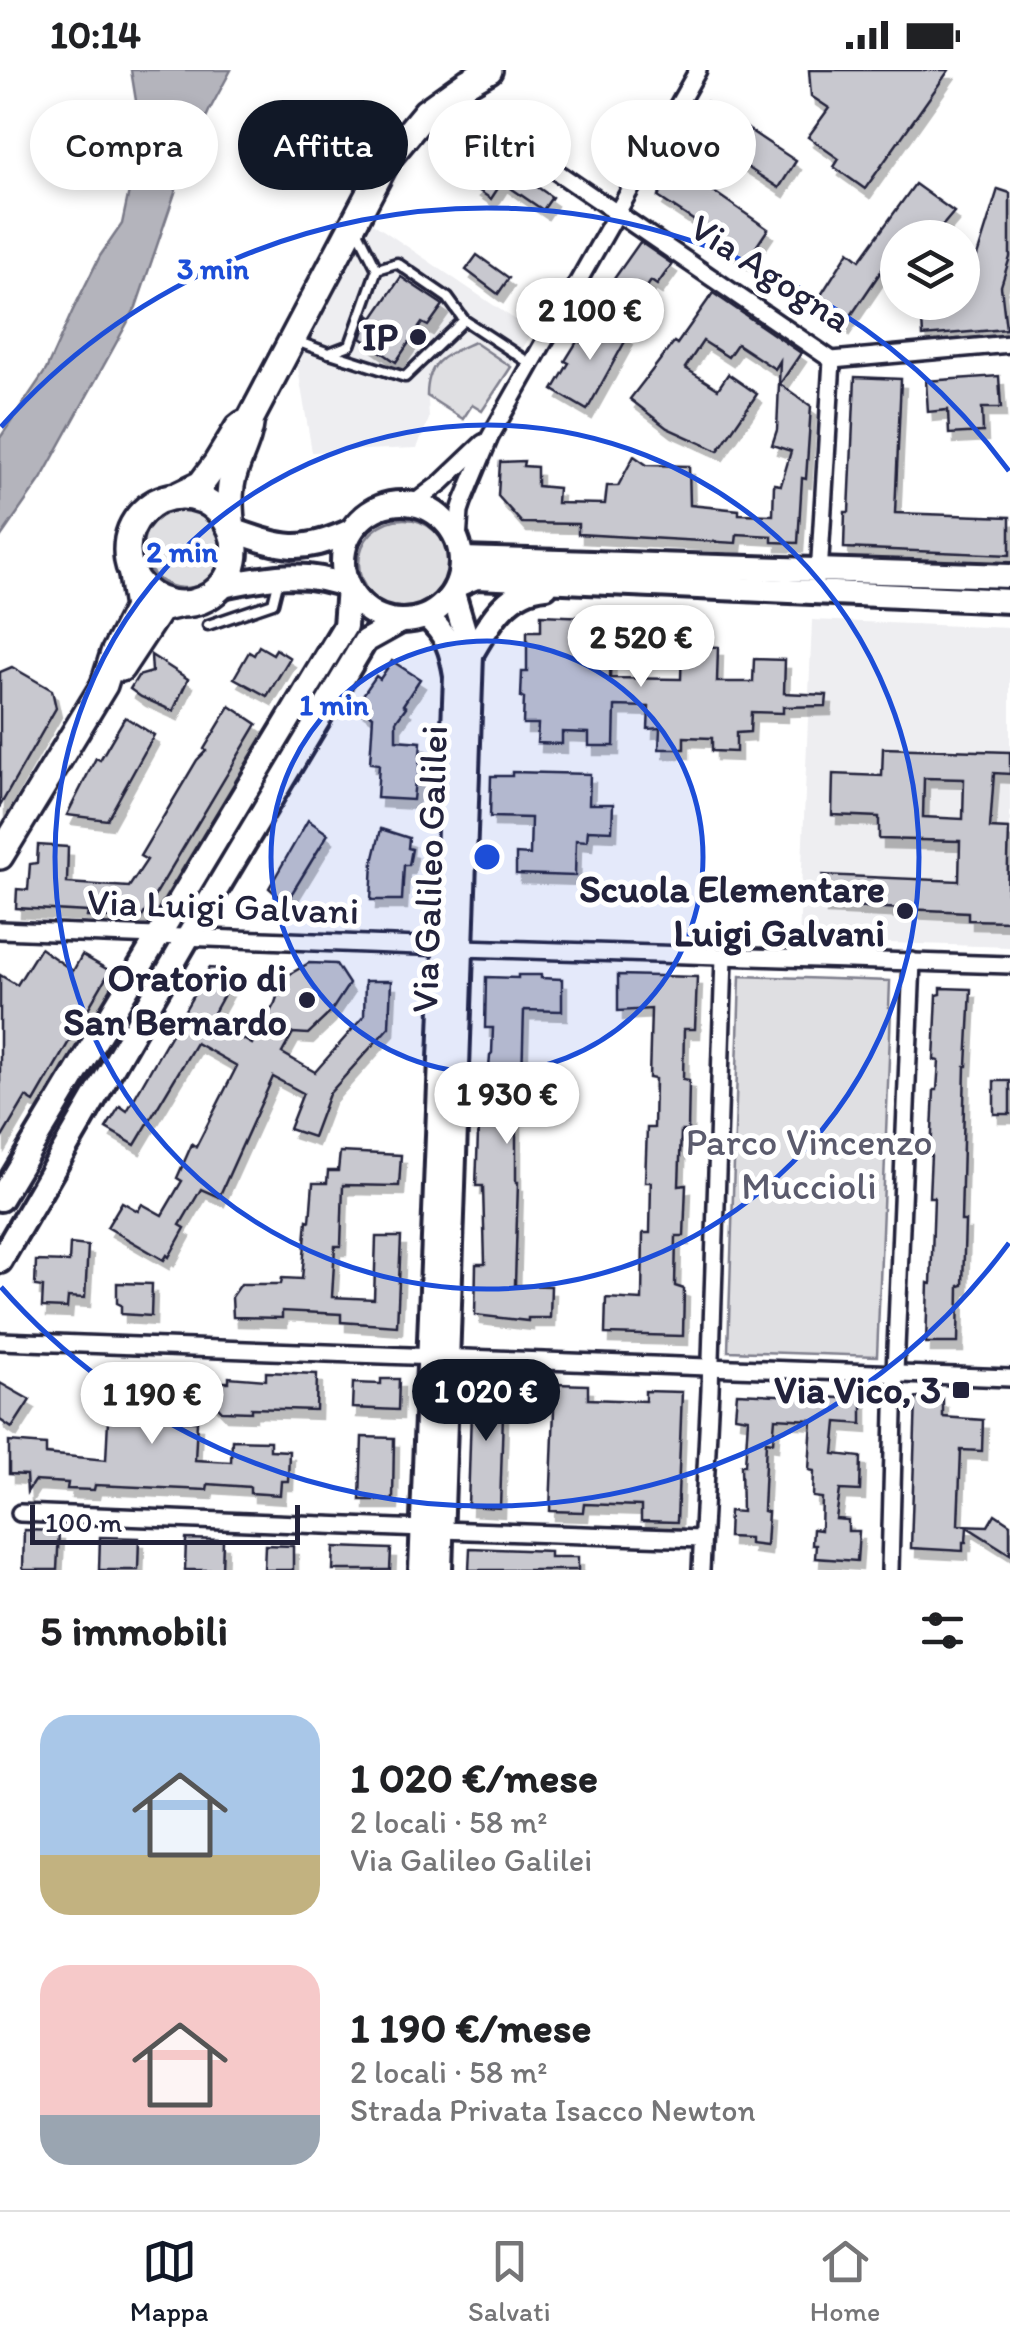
<!DOCTYPE html>
<html lang="it">
<meta charset="utf-8">
<style>
:root{--surface:#fff;--page:#f2f2f2;--text:#202124;--muted:#757577;--line:#e0e0e0;--accent:#111827}
body{margin:0;font-family:Itim,sans-serif;background:var(--page);color:var(--text);height:100vh;display:flex;flex-direction:column;font-size:38px;white-space:nowrap}
*{box-sizing:border-box;margin:0}
p{font-size:32px;color:var(--muted)}
.icon{flex:none;width:55px;height:55px;fill:none;stroke:currentColor;stroke-width:2;stroke-linecap:round;stroke-linejoin:round}
.map{position:relative;height:1500px;overflow:hidden}
.panel{display:flex;flex-direction:column;background:var(--surface);flex:1}
.panel>*{flex:none}
.guide{position:absolute;left:30px;top:30px;width:950px;height:90px;display:flex;gap:20px}
.fabs{position:absolute;left:880px;top:150px;display:grid;gap:20px}
.fabs a{display:grid;place-items:center;width:100px;height:100px;border-radius:50%;background:var(--surface);box-shadow:0 5px 15px #0003;font-size:50px}
.scale{position:absolute;left:30px;bottom:25px;width:270px;box-sizing:border-box;padding-left:10px;border:5px solid #22223b;border-top:0;font-size:28px;line-height:35px;white-space:nowrap;color:#22223b;-webkit-text-stroke:8px #fff;paint-order:stroke}
.price{position:absolute;translate:-50% -85px;padding:0 22px;border-radius:35px;background:#fff;color:#222;font-size:32px;line-height:65px;filter:drop-shadow(0 2px 5px #0008)}
.price::after{content:'';position:absolute;left:50%;top:60px;width:30px;height:22px;margin-left:-15px;background:inherit;clip-path:polygon(0 0,100% 0,50% 100%)}
.price.selected{background:var(--accent);color:#fff}
ul{padding:0;list-style:none}
li{display:flex;align-items:center;gap:30px;height:250px;padding:0 40px}
li span{display:grid;place-items:center;flex:none;width:280px;height:200px;border-radius:30px;color:#555}
li>.icon{margin-inline-start:auto}
span .icon{width:120px;height:120px;fill:#fffc;stroke-width:1}
li b{font-size:42px}
h2{display:flex;justify-content:space-between;align-items:center;height:120px;padding:0 40px;font-size:42px}
.tag{padding:0 35px;border-radius:45px;background:var(--surface);box-shadow:0 5px 15px #0003;font-size:35px;line-height:90px}
.tag.selected{background:var(--accent);color:#fff}
.status{display:flex;justify-content:space-between;align-items:center;height:70px;padding:0 50px;background:var(--surface);direction:ltr}
.status svg{height:28px;fill:currentColor}
.dock{display:flex;justify-content:space-around;align-items:center;height:140px;border-top:2px solid var(--line);background:var(--surface);font-size:28px;color:var(--muted)}
.dock a{display:grid;justify-items:center;gap:5px}
.dock .selected{color:var(--accent)}
.map>svg:first-child{display:block}
.built{fill:#eeeef1}
.green{fill:#dfdfe2;stroke:#80808e;stroke-width:2.5}
.water{fill:#b4b4bc;stroke:#7a7a88;stroke-width:2.5}
.building{fill:#c8c8cf;stroke:#22223b;stroke-width:2.5;fill-rule:evenodd;filter:url(#shadow)}
.lines{fill:none;stroke-linecap:round;stroke-linejoin:round}
.lane-casing{stroke:#22223b;stroke-width:15}
.street-casing{stroke:#22223b;stroke-width:22}
.secondary-casing{stroke:#22223b;stroke-width:30}
.primary-casing{stroke:#22223b;stroke-width:32}
.lane{stroke:#fff;stroke-width:8}
.street{stroke:#fff;stroke-width:15}
.secondary{stroke:#fff;stroke-width:22}
.primary{stroke:#fff;stroke-width:25}
.ring{fill:none;stroke:#1d4ed8;stroke-width:5}
.poi-dot{fill:#22223b;stroke:#fff;stroke-width:4}
.labels{text-anchor:middle;dominant-baseline:central;stroke-width:10;stroke-linejoin:round;paint-order:stroke}
.street-label{font-size:38px;fill:#22223b;stroke:#fff}
.poi-label{font-size:38px;font-weight:bold;fill:#22223b;stroke:#fff;text-anchor:end}
.park-label{font-size:38px;fill:#5b5b6d;stroke:#fff}
.centre{fill:#1d4ed8;stroke:#fff;stroke-width:5}
.ring-label{font-size:30px;text-anchor:middle;font-weight:bold;fill:#1d4ed8;stroke:#fff;stroke-width:10;stroke-linejoin:round;paint-order:stroke}
</style>
<div class="status"><b>10:14</b><svg viewBox="0 0 49 12"><path d="M0 12V9h3v3zM5 12V6h3v6zM10 12V3h3v9zM15 12V0h3v12zM26 1h20v11H26zM47 4h2v5h-2z"/></svg></div>
<div class="map">
<svg width="1010" height="1500" viewBox="0 0 1010 1500">
<defs>
<filter id="shadow"><feDropShadow dx="5" dy="9" stdDeviation="0" flood-color="#0004"/></filter>
</defs>
<rect width="100%" height="100%" fill="#fff"/>
<filter id="ink" filterUnits="userSpaceOnUse"><feTurbulence type="fractalNoise" baseFrequency=".01" numOctaves="2"/><feDisplacementMap in="SourceGraphic" scale="20" xChannelSelector="R" yChannelSelector="G"/><feConvolveMatrix kernelMatrix="1 2 1 2 8 2 1 2 1" color-interpolation-filters="sRGB"/></filter>
<g filter="url(#ink)">
<g class="built">
<path d="M368,150l165,112 -22,35 -37,-25 -47,38 2,39 -12,29 -105,4 -16,-95z"/>
<path d="M812,550l198,8v319l-211,-7z"/>
</g>
<g class="green">
<path d="M474,272l37,25 -29,44 -10,-6 -9,14 -36,-23c0,-36 19,-41 47,-54z"/>
<circle cx="184" cy="477" r="41"/>
<circle cx="404" cy="494" r="45"/>
<path d="M740,906l150,5 -1,27 2,1 -14,347 -149,-5z"/>
</g>
<path class="water" d="M131,0h100l-22,41 -29,67 -44,129 -95,172 -41,59v-100l46,-68 26,-58 28,-56 22,-32 14,-66 2,-45z"/>
<g class="building">
<path d="M809,0h140l-84,119 -31,-22 5,-8 -31,-22 21,-29 -18,-12z"/>
<path d="M707,32l89,59 -17,27 -90,-59z"/>
<path d="M495,88l57,39 -9,13 -41,-28 -11,17 -16,-11z"/>
<path d="M678,97l90,62 -22,33 -18,-12 3,-5 -73,-48z"/>
<path d="M915,114l39,28 -22,26h-34v21l-6,-4 -48,71 -30,-20 35,-55 11,9z"/>
<path d="M998,119l12,4v64l-9,29 5,43 -83,7 -2,-34h41v-13l5,-1z"/>
<path d="M640,172l32,22 -15,21 -6,-4 -16,24 -26,-19z"/>
<path d="M477,185l32,23 -11,16 -32,-24z"/>
<path d="M401,207l42,28 -15,21 -6,-3 -26,39 -35,-24 8,-23 4,3z"/>
<path d="M713,223l88,60 -21,31 31,22 -5,73 -4,-1 -4,65 -26,-1v-6l-35,-2 -1,9 -158,-9v-10l-56,-1 -24,-27 2,-34 24,-1 -1,5 14,1v19l21,2 -1,15 48,1 2,-18h11l16,-30 13,9 42,1 1,39 49,5v4l34,1 1,-31 7,1 10,-34 -19,-6 5,-15 3,-69 -5,8 -38,-25 -9,13 -25,-16 -18,27 33,21 10,-15 29,20 -39,57 -51,-23 -37,-29 44,-57 3,2z"/>
<path d="M595,248l33,18 -41,74 -34,-20 16,-27 -4,-2 13,-21 3,2z"/>
<path d="M999,306l2,32h-19l1,24 -34,2 -1,-24 -20,2 -2,-31z"/>
<path d="M855,307l46,2 -6,134 115,4v38l-166,-7 1,-36h4z"/>
<path d="M541,545l71,3 -2,60 71,1 1,-33 36,1 -1,35h36l1,-23 31,1 -1,33 43,2 -1,11 -43,1v6l-32,-1 -1,20 -14,1v19l-24,-1v-13l-28,-1v12h-25l1,-21 -12,1 1,-22 -34,-1 -1,40h-25v-13l-27,-1v12l-25,-1 1,-19h-15l1,-26 -3,-1 1,-25h5v-41h14z"/>
<path d="M259,576l14,8 3,-5 14,9 -23,38 -33,-18 15,-26 5,3z"/>
<path d="M151,585l37,24 -15,32 -32,-14 -11,-8 8,-13 14,-4z"/>
<path d="M392,591l28,18 -17,26 3,2 -10,14v19l25,2 -3,38h-3l-2,20 -36,-2 2,-34 -9,-1 3,-47 -17,-11 20,-29 4,3z"/>
<path d="M12,597l40,23 4,18 -56,98v-134z"/>
<path d="M230,636l27,18 -116,195 -54,-2 1,-5 -72,-4 1,-19 11,1 2,-26 7,-1 1,-18 30,2 -1,36 62,4 18,-27 -7,-4 57,-96 9,-9 -2,-2z"/>
<path d="M125,647l29,18 -47,85 -40,-5 29,-57 4,2z"/>
<path d="M883,678l127,4v22l-16,-1 -4,55 19,1 -2,63h3v29l-42,-1v-8l-146,-7 1,-30 136,6 1,-40 -81,-2v-22l-47,-2 1,-41 49,2zM924,708l40,1 -1,40 -40,-2z"/>
<path d="M512,702l78,2 -1,30h24l-1,27 -24,-1 -1,11 -11,-1 -1,36 -59,-2v-20l14,1 1,-37 -41,-1 1,-41h21z"/>
<path d="M308,750l20,14 -42,69 -17,-15z"/>
<path d="M381,759l28,9 -1,10 4,1 -3,16h-5l-2,35h-31l2,-38z"/>
<path d="M40,878l33,23 9,-16 28,16 -76,131 -8,-5 -26,44v-166l17,10z"/>
<path d="M309,893l27,1 13,20 -19,29 -22,21 -15,-1 -11,20 33,19 49,-56 1,-35h26l-2,46 -60,67 -16,43 -24,-8 14,-36 -30,-16 -54,120 -18,-8 -21,36 5,3 -16,29 -2,-2 -3,5 -57,-33 15,-25 16,9 4,-7 20,11 20,-34 -5,-3 15,-34 4,3 41,-81 -41,-23 -61,102 -29,-17 14,-22 7,5 82,-143 12,1 6,4 5,7 -22,40 42,24 23,-41 6,-18 9,-11z"/>
<path d="M518,905h23v3l21,1v32l-38,-1 -3,103h-5v69h2l-3,103 36,1 -1,32h-22v3l-53,-6 1,-51h9l-2,-78h-7l3,-79h7l4,-52 2,-2 1,-25h-8l1,-51 32,1z"/>
<path d="M618,905l79,2 -2,52h-11l-1,50 6,1 -1,51h-7l-2,55 7,-1 -2,51h-8l-1,50 9,3 -1,47 -78,-2 1,-36 36,2 1,-67h7l1,-51h-6l2,-54h7l1,-49 -6,-1 2,-69 -33,2z"/>
<path d="M941,918l30,1 -4,77h-2l-4,155h4l-2,64 -4,1 -1,57h-32l2,-60 3,1 3,-87h-5l5,-107h3l2,-29 -5,-1 3,-65 4,-1z"/>
<rect x="994" y="1011" width="16" height="33"/>
<path d="M340,1082l61,3 -2,31 -56,-1 -2,61h-6l-3,51 42,2 2,-62h25l-4,89 -56,-4v-8l-59,-3v7l-49,-1 -1,-20 9,-13h40l1,-6 20,1 5,-59 3,1 3,-38h14l1,-12h10z"/>
<path d="M70,1174l18,2 -3,52 -17,-1 -1,11 -25,-1 1,-20 -8,-1 1,-25 33,1z"/>
<path d="M117,1213l35,1 -1,32 -30,-2v-9l-4,-2z"/>
<path d="M103,1299l74,4 -1,47 21,1 -2,39 36,2 1,-22 38,1v9l19,1 -1,30h-7l-1,14 -30,-2v-6l-42,-3 -1,6 -112,-5 -1,5 -27,-1 1,-6 -34,-2 -7,11 -1,-17 -17,-1v-32l37,3v9l60,6 3,-60h-8z"/>
<path d="M266,1302l51,2 -1,36 -65,-2v4l-29,-1 -11,-12v-6l5,-4v-7h13v-5l37,3z"/>
<path d="M381,1309h18l-1,31 -46,-2 1,-25 28,1z"/>
<path d="M472,1310l32,2 -4,126 -32,-2z"/>
<path d="M0,1313l30,17 -18,28 -12,-8z"/>
<path d="M555,1314l33,1v14l57,2v-10l37,1 -5,130 -36,-1v-15l-57,-2 -1,8 -33,-1z"/>
<path d="M737,1323l125,6v25l-25,-2 -3,32 27,3 -1,34 -20,-1 -4,29 12,1v11h11l-2,30 -42,-3 1,-13h-4l1,-16 8,1 1,-32 -9,-1 1,-26 -5,-1 3,-50 -37,-2 -2,24 -7,-1 -3,70 5,1 -2,34 -17,-2v-6l-21,-1 1,-26 13,1 -1,-47h4l3,-47 -13,-2z"/>
<path d="M916,1328l27,1v18l40,3 -1,31 -21,-1 -3,75 30,1 7,-12 15,10v30l-43,-27 -1,15h-3v9l-52,-3z"/>
<path d="M362,1367l32,1 -1,62h-33z"/>
<path d="M24,1460l35,1 -2,39h-34z"/>
<path d="M100,1467l39,1 -1,32h-39z"/>
<path d="M186,1469l37,1 -1,30h-37z"/>
<path d="M265,1475l28,1v24h-29z"/>
<path d="M334,1477l57,2 -1,21h-57z"/>
<path d="M470,1478l80,3v6h28v13h-109z"/>
</g>
<g class="lines">
<g class="lane-casing">
<g id="lane">
<path d="M377,199l20,-6 51,35 16,22 67,44"/>
<path d="M296,271l33,12 21,-8 27,-76 -19,-38"/>
<path d="M330,283l75,24 59,-57"/>
<path d="M208,555l65,-22 6,-24"/>
</g>
</g>
<g class="street-casing">
<g id="street">
<path d="M475,46l357,244 178,-16"/>
<path d="M413,434l29,-22 41,-39"/>
<path d="M458,471l2,-30 3,-9 27,-65 208,-367"/>
<path d="M819,505l13,-215"/>
<path d="M0,860l445,17"/>
<path d="M461,878l549,17"/>
<path d="M0,1271l1010,37"/>
<path d="M20,1443l403,16"/>
<path d="M441,1460l260,9"/>
<path d="M701,1500l9,-180 14,-433"/>
<path d="M890,1500l5,-197 17,-412"/>
</g>
</g>
<g class="secondary-casing">
<g id="secondary">
<circle cx="402" cy="492" r="59"/>
<path d="M232,460c52,18 68,24 119,1"/>
<path d="M462,489l548,17"/>
<path d="M457,515l19,-8 534,24"/>
<path d="M471,584c18,-31 36,-65 75,-68"/>
<path d="M0,1129l345,-573 3,-39c-42,-18 -82,-10 -126,-1"/>
<path d="M0,1191l188,-324 177,-296 36,-20"/>
<path d="M421,1500l35,-894c-4,-25 -9,-42 -29,-59"/>
<path d="M440,1500l31,-916 -18,-61"/>
</g>
</g>
<g class="primary-casing">
<g id="primary">
<circle cx="181" cy="480" r="54"/>
<path d="M176,426l25,-12 15,-20 22,-36 5,-4"/>
<path d="M232,460c-2,-18 -4,-39 2,-57 6,-19 15,-34 17,-55l137,-260 38,-46 42,-30 21,-12"/>
<path d="M121,598l39,-59 17,-4"/>
<path d="M0,786l104,-171 10,-32 23,-45 -5,-33"/>
</g>
</g>
<use href="#lane" class="lane"/>
<use href="#street" class="street"/>
<use href="#secondary" class="secondary"/>
<use href="#primary" class="primary"/>
</g>
</g>
<circle cx="487" cy="787" r="216" fill="#1d4ed8" fill-opacity=".12"/>
<g class="ring">
<circle cx="487" cy="787" r="216"/>
<circle cx="487" cy="787" r="432"/>
<path d="M1009 1173A649 649 0 0 1 1 1217M1 357A649 649 0 0 1 1009 401"/>
</g>
<g class="poi-dot">
<circle cx="418" cy="267" r="10"/>
<circle cx="905" cy="841" r="10"/>
<circle cx="307" cy="930" r="10"/>
<rect x="951" y="1310" width="20" height="20" rx="5"/>
</g>
<g class="labels">
<g class="street-label">
<text transform="translate(771 203) rotate(33)">Via Agogna</text>
<text transform="translate(429 799) rotate(-88)">Via Galileo Galilei</text>
<text transform="translate(223 836) rotate(2)">Via Luigi Galvani</text>
</g>
<g class="poi-label">
<text x="398" y="267">IP</text>
<text x="885" y="819">Scuola Elementare<tspan x="885" dy="44">Luigi Galvani</tspan></text>
<text x="287" y="908">Oratorio di<tspan x="287" dy="44">San Bernardo</tspan></text>
<text x="941" y="1320">Via Vico, 3</text>
</g>
<g class="park-label">
<text x="809" y="1072">Parco Vincenzo<tspan x="809" dy="44">Muccioli</tspan></text>
</g>
</g>
<circle cx="487" cy="787" r="15" class="centre"/>
<g class="ring-label">
<text x="213" y="209">3 min</text>
<text x="182" y="492">2 min</text>
<text x="334" y="645">1 min</text>
</g>
</svg>
<div class="fabs">
<a><svg class="icon" aria-label="layers" viewBox="0 0 24 24"><path d="M12 4l9 5-9 5-9-5zM3 14l9 5 9-5"/></svg></a>
</div>
<div class="scale">100 m</div>
<b class="price" style="left:590px;top:293px">2 100 €</b>
<b class="price" style="left:641px;top:620px">2 520 €</b>
<b class="price" style="left:507px;top:1077px">1 930 €</b>
<b class="price selected" style="left:486px;top:1374px">1 020 €</b>
<b class="price" style="left:152px;top:1377px">1 190 €</b>
<div class="guide">
<a class="tag">Compra</a>
<a class="tag selected">Affitta</a>
<a class="tag">Filtri</a>
<a class="tag">Nuovo</a>
</div>
</div>
<section class="panel">
<h2>5 immobili<svg class="icon" aria-label="filters" viewBox="0 0 24 24"><path d="M4 7h16M4 17h16"/><circle cx="9" cy="7" r="2"/><circle cx="15" cy="17" r="2"/></svg></h2>
<ul>
<li><span style="background:linear-gradient(#a9c7e8 70%,#c2b280 0)"><svg class="icon" aria-label="home" viewBox="0 0 24 24"><path d="M3 11l9-7 9 7M6 9v11h12V9"/></svg></span><div><b>1 020 €/mese</b><p>2 locali · 58 m²</p><p>Via Galileo Galilei</p></div></li>
<li><span style="background:linear-gradient(#f6c9c9 75%,#9aa5b1 0)"><svg class="icon" aria-label="home" viewBox="0 0 24 24"><path d="M3 11l9-7 9 7M6 9v11h12V9"/></svg></span><div><b>1 190 €/mese</b><p>2 locali · 58 m²</p><p>Strada Privata Isacco Newton</p></div></li>
</ul>
</section>
<nav class="dock">
<a class="selected"><svg class="icon" aria-label="map" viewBox="0 0 24 24"><path d="M3 6l6-2 6 2 6-2v14l-6 2-6-2-6 2zM9 4v14M15 6v14"/></svg>Mappa</a>
<a><svg class="icon" aria-label="saved" viewBox="0 0 24 24"><path d="M7 4h10v16l-5-4-5 4z"/></svg>Salvati</a>
<a><svg class="icon" aria-label="home" viewBox="0 0 24 24"><path d="M3 11l9-7 9 7M6 9v11h12V9"/></svg>Home</a>
</nav>
